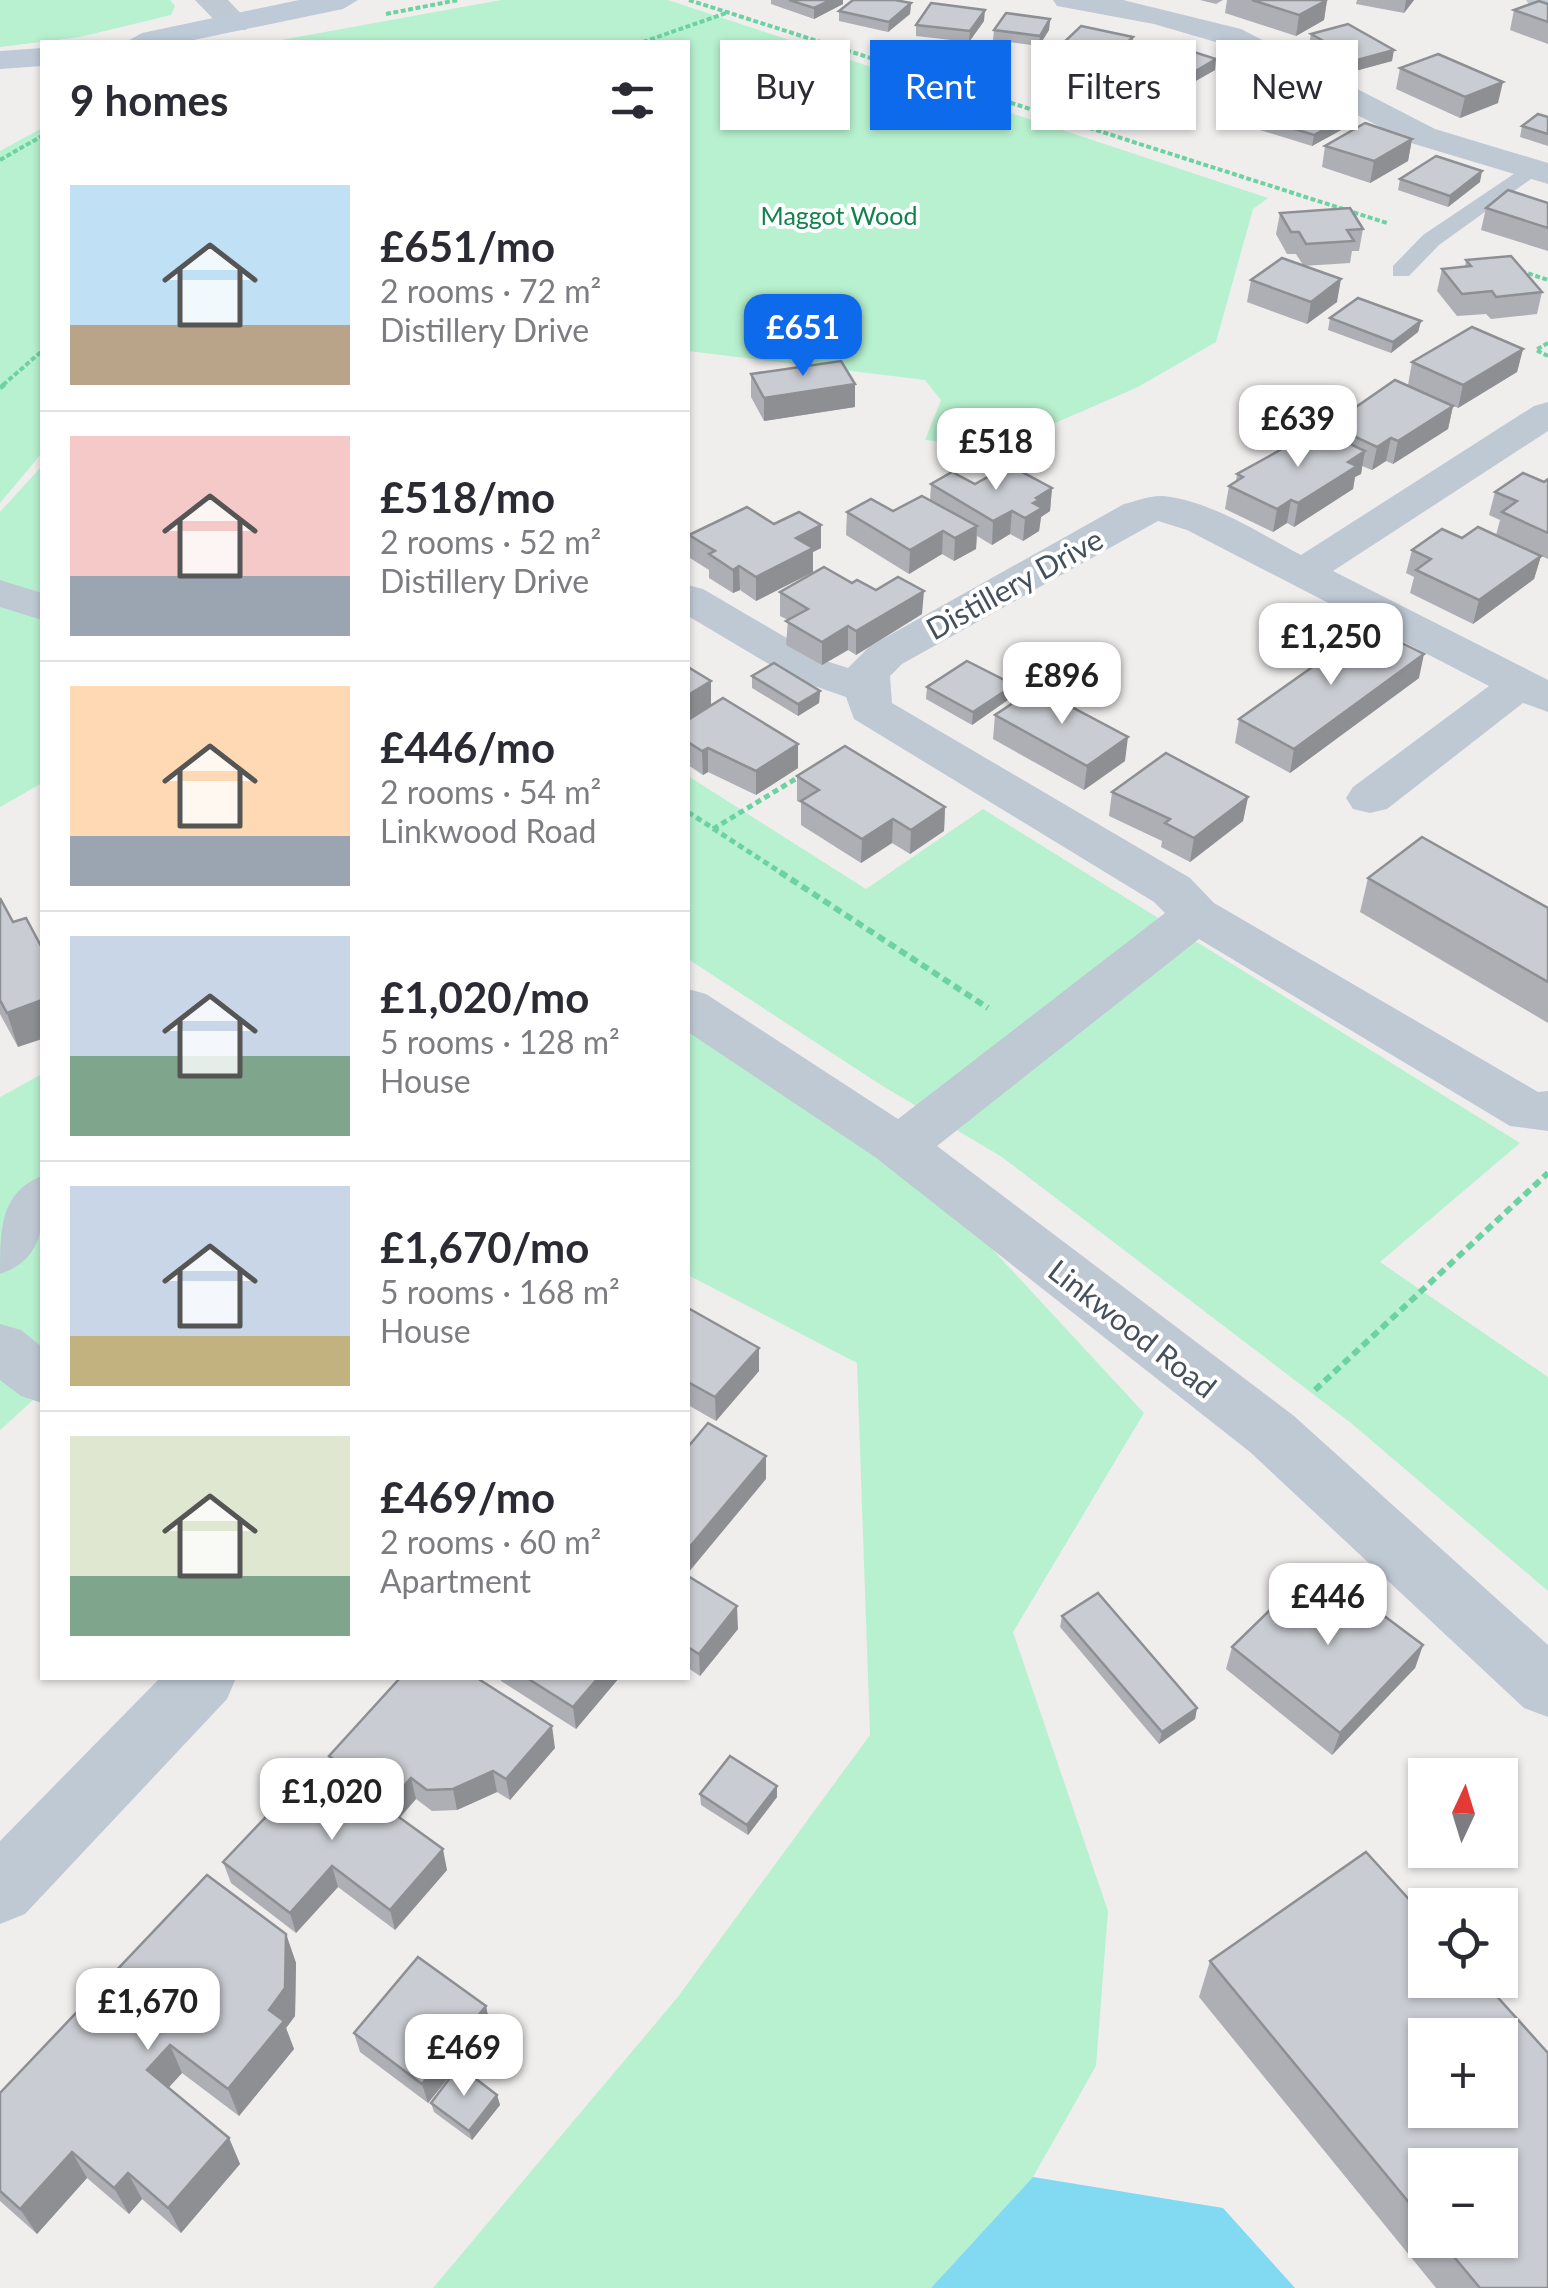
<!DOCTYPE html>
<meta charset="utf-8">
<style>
:root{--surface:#fff;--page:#f7f7f7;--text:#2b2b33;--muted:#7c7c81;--line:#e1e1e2;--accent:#0d6aea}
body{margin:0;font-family:Lato,sans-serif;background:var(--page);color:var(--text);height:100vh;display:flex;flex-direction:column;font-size:38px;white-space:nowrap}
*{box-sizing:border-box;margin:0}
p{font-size:32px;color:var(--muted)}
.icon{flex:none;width:55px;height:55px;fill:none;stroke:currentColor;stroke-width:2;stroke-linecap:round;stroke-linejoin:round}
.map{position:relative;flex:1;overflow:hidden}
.panel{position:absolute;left:40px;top:40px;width:650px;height:1640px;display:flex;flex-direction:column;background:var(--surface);border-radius:0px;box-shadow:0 2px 8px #0004}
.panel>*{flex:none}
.banner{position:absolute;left:720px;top:40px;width:678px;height:90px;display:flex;gap:20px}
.needle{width:65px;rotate:4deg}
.tools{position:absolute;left:1408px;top:1758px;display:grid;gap:20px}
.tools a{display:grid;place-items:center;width:110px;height:110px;border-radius:0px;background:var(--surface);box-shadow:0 2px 8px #0004;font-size:50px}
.price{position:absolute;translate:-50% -85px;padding:0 22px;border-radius:20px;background:#fff;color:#222;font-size:32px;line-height:65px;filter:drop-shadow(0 2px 5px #0008)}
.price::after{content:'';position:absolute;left:50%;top:60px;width:30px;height:22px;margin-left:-15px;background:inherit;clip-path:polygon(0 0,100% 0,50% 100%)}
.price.active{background:var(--accent);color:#fff}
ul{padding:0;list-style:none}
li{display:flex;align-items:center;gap:30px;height:250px;padding:0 30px}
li+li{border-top:2px solid var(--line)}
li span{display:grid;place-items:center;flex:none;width:280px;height:200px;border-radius:0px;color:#555}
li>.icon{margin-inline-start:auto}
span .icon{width:120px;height:120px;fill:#fffc;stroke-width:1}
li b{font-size:42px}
h2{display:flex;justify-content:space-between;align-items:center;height:120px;padding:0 30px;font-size:42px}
.tag{padding:0 35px;border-radius:0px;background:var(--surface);box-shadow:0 2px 8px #0004;font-size:35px;line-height:90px}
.tag.active{background:var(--accent);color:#fff}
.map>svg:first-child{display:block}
.green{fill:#b8f1cf}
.water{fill:#81d9f2}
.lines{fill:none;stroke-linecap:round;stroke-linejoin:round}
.path-far2{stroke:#6dd2a2;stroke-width:4;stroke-dasharray:5 2.5;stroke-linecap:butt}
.path-far1{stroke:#6dd2a2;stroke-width:5;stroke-dasharray:6 4;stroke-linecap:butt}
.path{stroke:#6dd2a2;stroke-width:6;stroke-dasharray:8 5;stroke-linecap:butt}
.lane{fill:#bfc9d4;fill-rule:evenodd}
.street{fill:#bfc9d4;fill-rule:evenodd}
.secondary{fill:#becad8;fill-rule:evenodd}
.wall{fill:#adafb5;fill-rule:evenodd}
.shaded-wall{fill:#8d8f93}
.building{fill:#c9ccd2;stroke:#8d8f93;stroke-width:2.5;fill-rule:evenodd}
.labels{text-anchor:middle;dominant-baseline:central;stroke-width:8;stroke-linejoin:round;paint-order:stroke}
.far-park-label{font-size:25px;fill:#10824b;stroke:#fff}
.street-label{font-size:30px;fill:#44505c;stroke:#fff}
</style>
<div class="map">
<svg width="1548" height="2288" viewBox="0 0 1548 2288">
<rect width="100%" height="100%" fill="#f0eded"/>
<g class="green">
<path d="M0,0h170l5,6 -4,9 -91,22 -80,10z"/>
<path d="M501,0h167l600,198 -15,11 -37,133 -78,45 -138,60 -75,-7 16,-40 -16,-20 -237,-29v-309h-418z"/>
<path d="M42,128v325l-42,50v-352z"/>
<path d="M42,466v317l-42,24v-295z"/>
<path d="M688,776l178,113 117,-80 537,334 -140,119 168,115v214l-197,-168 -349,-266 -121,-72 -193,-126z"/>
<path d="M688,1007l206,136 250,270 -131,219 95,279 -12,155 -63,111 -102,111h-498l244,-290 193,-263 -13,-372 -169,-88z"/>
<path d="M42,1074v318l-42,38v-333z"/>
</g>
<path class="water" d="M1033,2177l190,31 72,80h-364z"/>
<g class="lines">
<g class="path-far2">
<path d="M689,0l698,223"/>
<path d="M386,14l72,-14"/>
<path d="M643,42l86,-30"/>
<path d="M0,160l42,-24"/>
<path d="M1521,271l27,9"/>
<path d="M1548,343l-12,7 12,6"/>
<path d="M3,385l39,-34"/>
</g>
<g class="path-far1">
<path d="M0,388l6,-5"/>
<path d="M688,812l95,62"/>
<path d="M713,829l89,-54"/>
</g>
<g class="path">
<path d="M780,872l208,136"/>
<path d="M1315,1390l233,-217"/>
</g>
<path class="lane" d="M1530,163l11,6 -3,5 -99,71 -30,31h-16v-10l30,-31z"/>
<g class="street">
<path d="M195,0h33l22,23 -4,7h-22z"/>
<path d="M1053,0h70l118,29 194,100 113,34v21l-137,-41 -192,-100 -65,-19 -97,-18z"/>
<path d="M1526,0h22v12l-18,-6z"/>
<path d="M1548,402v29l-215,140 215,109v32l-25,-9 -136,106 -17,4 -17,-4 -7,-11 7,-11 136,-101 -302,-156 -29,-9 -256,143 -12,12 2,27 298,175 24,25 324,189 10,-1v40l-38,-5 -311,-187 -262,207 357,270 254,229v72l-24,-9 -274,-256 -375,-295 -187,-125v-43l18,5 192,125 267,-206 -11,-11 -300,-183 -8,-22 -52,-18 -106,-63v-31l15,4 123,72 22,7 22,-22 254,-142c12,-3 27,-9 39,-8 48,5 96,37 138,59l233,-149z"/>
<path d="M0,580l42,13v27l-42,-13z"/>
<path d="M42,1176c3,42 4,83 -42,98 0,-44 0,-82 42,-98z"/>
<path d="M0,1324l21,6 21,17v56l-21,-7 -21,-16z"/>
<path d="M160,1678h76l-9,21 -202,215 -25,10v-83z"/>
</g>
<g class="secondary">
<path d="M299,0h59l-15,9 -159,33h-58l16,-9z"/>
<path d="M42,48v18l-42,3v-18z"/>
</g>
</g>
<g class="wall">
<path d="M771,0h72v4l-29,15 -43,-15z"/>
<path d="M1200,0h23l-7,4z"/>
<path d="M1227,0h100l-3,20 -28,16 -71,-23z"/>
<path d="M1357,0h57l-10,13 -48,-9z"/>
<path d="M911,3l-1,11 -22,18 -49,-11v-10z"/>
<path d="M1548,4v40l-38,-14 4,-20z"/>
<path d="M1050,19l-1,11 -10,16 -46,-6 1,-10z"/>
<path d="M984,21l-15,21 -53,-6v-11z"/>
<path d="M1311,34l81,27 -37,10 -46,-27z"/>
<path d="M1061,45l71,2 -20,19 -52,-11z"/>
<path d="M1139,62l76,8 -30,17 -47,-15z"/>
<path d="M1400,68l98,35 -38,15 -64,-29z"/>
<path d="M1548,117v29l-28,-9 2,-11z"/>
<path d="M1345,118l-2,11 -31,17 -52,-16 2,-11z"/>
<path d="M1412,139l-4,22 -38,22 -48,-16 3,-21z"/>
<path d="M1400,179l80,3 -32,25 -50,-17z"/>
<path d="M1548,203v48l-67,-21 5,-22z"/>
<path d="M1280,213l83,16 -4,22h-7l-2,12 -47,3 34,36 -30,22 -60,-22 4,-22 52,-15 -7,-11h-9l-11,-20z"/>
<path d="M1466,260l76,32 -5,22 -46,5 -5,-5 -29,2 -20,-25 5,-22 23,-2z"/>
<path d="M1330,318l91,3 -3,11 -27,21 -63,-23z"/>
<path d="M1523,349l-6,23 -59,36 -50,-23 4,-23z"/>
<path d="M751,374l104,33 -91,14 -13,-24z"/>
<path d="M1453,406l-5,23 -55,35 -7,-3 -14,9 -10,-4 -1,8 -6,3 -2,12 -59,38 -7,-4 -14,9 -48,-23 4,-23 7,-5 1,-7 91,-40 2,-9z"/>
<path d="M1548,479v80l-7,-3 -7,23 -61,45 -63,-31 4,-16 -8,-4 6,-23 50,-12 34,-3 4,-15 -11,-5 6,-23 49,-10z"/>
<path d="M931,484h44l77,4 -2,23 -9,6 -2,14 -16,10 -13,-7 -18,11 -15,-9 -1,13 -22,12 -12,-7 -33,20 -63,-39 1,-23 46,-1 37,-11z"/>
<path d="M774,524l47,1v23l-8,4v20l-57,29 -16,-11 -7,3 -24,-15v-8l-19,-12 -1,-23z"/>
<path d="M852,583l70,31 -66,41 -8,-5 -26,15 -36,-20 2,-25 -8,-4v-24z"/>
<path d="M752,676l68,15 -1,12 -21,13 -46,-28z"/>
<path d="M1419,678l-129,95 -55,-30 4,-24z"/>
<path d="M1014,685l-2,12 -40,28 -46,-26 1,-12z"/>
<path d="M995,715l130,46 -41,29 -91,-51z"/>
<path d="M688,720l110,48 -42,27 -48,-23 -5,3 -15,-10z"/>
<path d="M797,776l148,31 -1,24 -34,23 -18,-11 -31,20 -60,-38v-22l-4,-2z"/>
<path d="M1112,792l136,5 -5,24 -53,41 -29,-15 1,-6 -53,-25z"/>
<path d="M1368,878l180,30v115l-188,-111z"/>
<path d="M0,898l18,149 -18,-33z"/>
<path d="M688,1308l71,40v23l-43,50 -28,-16z"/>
<path d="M688,1576l50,53 -38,47 -12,-8z"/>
<path d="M1062,1616l135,92 -2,11 -36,25 -99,-117z"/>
<path d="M1423,1645l-8,23 -83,87 -106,-86 6,-22z"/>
<path d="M501,1678h118l-43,51 -75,-48z"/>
<path d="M555,1748l-45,52 -13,-8 -40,18 -25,1 -16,-12 -16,19 47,52 -52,60 -57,-43 -42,46 -65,-50 -8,-21 109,-93 -3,-13z"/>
<path d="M777,1786v11l-29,38 -47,-30 -1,-11z"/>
<path d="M1366,1852l59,65v63h57l66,73v235h-112l-237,-291 11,-36zM1425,2035h75v75h-75zM1425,2165h75v75h-75z"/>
<path d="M286,1934l10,29 -1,53 -9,12 8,21 -55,67 -57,-43 -14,15 61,50 11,26 -59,69 -39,-34 -13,15 -42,-36 -50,56 -37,-33v-108z"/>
<path d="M486,2006l4,20 -62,77 -68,-51 -6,-19z"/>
<path d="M497,2095l3,10 -28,35 -38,-28 -3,-9z"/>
</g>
<g class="shaded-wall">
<path d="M831,0h12v4l-29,15v-11z"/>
<path d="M1327,0l-3,20 -28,16 3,-21z"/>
<path d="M1406,0h8l-10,13z"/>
<path d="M911,3l-1,11 -22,18 1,-10z"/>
<path d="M985,10l-1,11 -15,21 1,-11z"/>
<path d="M1050,19l-1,11 -10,16 1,-10z"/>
<path d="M1133,37l-1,10 -20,19 1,-10z"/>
<path d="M1394,50l-2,11 -37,10 2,-11z"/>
<path d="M1216,59l-1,11 -30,17 2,-11z"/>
<path d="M1503,82l-5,21 -38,15 5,-21z"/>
<path d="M1345,118l-2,11 -31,17 2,-11z"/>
<path d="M1412,139l-4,22 -38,22 4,-22z"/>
<path d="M1482,171l-2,11 -32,25 2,-11z"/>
<path d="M1341,279l-4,23 -30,22 4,-22z"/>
<path d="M1421,321l-3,11 -27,21 2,-11z"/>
<path d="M1523,349l-6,23 -59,36 5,-23z"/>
<path d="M855,384v23l-91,14v-23z"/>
<path d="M1453,406l-5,23 -55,35 5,-23z"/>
<path d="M1391,438l-5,23 -14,9 5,-23z"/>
<path d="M1365,451l-4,23 -6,3 -2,12 -59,38 4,-24 50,-41z"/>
<path d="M1052,488l-2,23 -9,6 -2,14 -16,10 2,-23 11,-20z"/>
<path d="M1291,500l-4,23 -14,9 4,-23z"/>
<path d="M1012,511l-2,23 -18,11 1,-24z"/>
<path d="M821,525v23l-8,4v20l-57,29v-24l40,-39z"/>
<path d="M977,526l-1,23 -22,12 1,-23z"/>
<path d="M943,531l-1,23 -33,20 1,-24z"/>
<path d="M1541,556l-7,23 -61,45 6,-24z"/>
<path d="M739,566l1,24 -7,3v-23z"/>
<path d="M924,591l-2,23 -66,41v-24z"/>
<path d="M848,626v24l-26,15v-23z"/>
<path d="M1424,654l-5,24 -129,95 4,-24z"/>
<path d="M711,681v24l-23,14v-24z"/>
<path d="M1014,685l-2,12 -40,28 1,-13z"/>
<path d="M820,691l-1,12 -21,13v-12z"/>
<path d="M1128,737l-3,24 -41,29 3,-24z"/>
<path d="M798,744v24l-42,27v-24z"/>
<path d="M708,748v24l-5,3 -1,-24z"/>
<path d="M1248,797l-5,24 -53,41 4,-24z"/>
<path d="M945,807l-1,24 -34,23 1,-24z"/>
<path d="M893,819l-1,24 -31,20 1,-24z"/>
<path d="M42,1000v39l-24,8 -11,-34z"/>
<path d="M759,1348v23l-43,50 -1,-24z"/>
<path d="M766,1456v23l-78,94v-24z"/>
<path d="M737,1606l1,23 -38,47 -1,-22z"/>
<path d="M1423,1645l-8,23 -83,87 8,-22z"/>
<path d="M598,1678h21l-43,51 -3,-22z"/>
<path d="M1197,1708l-2,11 -36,25 3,-12z"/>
<path d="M552,1726l3,22 -45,52 -4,-21z"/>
<path d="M493,1771l4,21 -40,18 -4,-21z"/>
<path d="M411,1778l5,21 -20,22 -5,-21z"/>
<path d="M777,1786v11l-29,38 -1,-10z"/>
<path d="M443,1849l4,21 -52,60 -5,-20z"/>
<path d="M332,1866l6,21 -42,46 -6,-20z"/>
<path d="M286,1934l10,29 -1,53 -9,12 8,21 -55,67 -11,-27 41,-79z"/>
<path d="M486,2006l4,20 -62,77 -6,-19z"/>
<path d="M170,2045l12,28 -22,24 -13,-27z"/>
<path d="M497,2095l3,10 -28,35 -3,-9z"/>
<path d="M229,2138l11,26 -59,69 -13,-25z"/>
<path d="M72,2152l15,26 -50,56 -17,-25z"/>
<path d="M128,2173l14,26 -13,15 -15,-26z"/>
</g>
<g class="building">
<path d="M789,0h42l-17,8z"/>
<path d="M853,0h42l16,3 -22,19 -50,-11z"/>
<path d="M1252,0h75l-28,15z"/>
<path d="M1539,1l9,3v18l-34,-12z"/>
<path d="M931,3l54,7 -15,21 -54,-6z"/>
<path d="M1006,13l44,6 -10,17 -46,-6z"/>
<path d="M1348,24l46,26 -37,10 -46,-26z"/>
<path d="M1081,26l52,11 -20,19 -52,-11z"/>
<path d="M1169,44l47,15 -29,17 -48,-14z"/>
<path d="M1438,54l65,28 -38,15 -65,-29z"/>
<path d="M1294,101l51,17 -31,17 -52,-16z"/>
<path d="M1538,114l10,3v17l-26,-8z"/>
<path d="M1365,123l47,16 -38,22 -49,-15z"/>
<path d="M1436,156l46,15 -32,25 -50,-17z"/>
<path d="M1508,190l40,13v25l-62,-20z"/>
<path d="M1350,208l13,21 -16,1 7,11 -48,3 -7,-12h-8l-11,-19z"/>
<path d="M1511,256l31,36 -46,5 -4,-6 -30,3 -20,-25 29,-3 -5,-6z"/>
<path d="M1282,258l59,21 -30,23 -60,-22z"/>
<path d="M1358,298l63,23 -28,21 -63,-24z"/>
<path d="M1472,327l51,22 -60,36 -51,-23z"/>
<path d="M841,361l14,23 -91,14 -13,-24z"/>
<path d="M1395,380l58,26 -55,35 -7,-3 -14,9 -47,-22z"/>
<path d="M1318,429l47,22 -17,11 9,4 -59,37 -7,-3 -14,9 -48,-23 14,-9 -6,-3z"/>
<path d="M1009,465l43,23 -16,10 3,2 -6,3 9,5 -17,10 -13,-7 -19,10 -62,-37 21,-12 23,12z"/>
<path d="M1523,473l21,9 4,-3v54l-46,-21 15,-11 -22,-9z"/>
<path d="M922,496l55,30 -22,12 -12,-7 -33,19 -63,-38 24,-13 22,12z"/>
<path d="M747,507l27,17 25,-12 22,13 -25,13 17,10 -57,29 -17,-11 -6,4 -24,-16 6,-3 -26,-16z"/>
<path d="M1478,527l63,29 -62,44 -63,-30 15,-11 -19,-9 30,-21 20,9z"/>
<path d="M824,567l28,16 5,-3 19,10 22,-13 26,14 -68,40 -8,-5 -26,16 -36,-21 22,-12 -28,-17z"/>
<path d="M1369,627l55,27 -130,95 -55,-30z"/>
<path d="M967,661l47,24 -41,27 -46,-25z"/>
<path d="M774,663l46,28 -22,13 -46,-28z"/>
<path d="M688,667l23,14 -23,14z"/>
<path d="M1036,688l92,49 -41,29 -92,-51z"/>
<path d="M723,698l75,46 -42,27 -48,-23 -6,3 -14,-9v-22z"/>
<path d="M845,746l100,61 -34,23 -18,-11 -31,20 -61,-38 18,-11 -22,-14z"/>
<path d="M1166,753l82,44 -54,41 -29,-15 5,-4 -58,-27z"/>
<path d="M1422,837l126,71v74l-180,-104z"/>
<path d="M0,898l13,24 13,-4 16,30v52l-35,13 -7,-13z"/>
<path d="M688,1308l71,40 -44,49 -27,-15z"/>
<path d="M708,1423l58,33 -78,93v-102z"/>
<path d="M1316,1565l107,80 -83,88 -108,-86z"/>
<path d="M688,1576l49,30 -38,48 -11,-7z"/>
<path d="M1098,1593l99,115 -35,24 -100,-116z"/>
<path d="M400,1678h77l75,48 -46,53 -13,-8 -40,18 -26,1 -16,-12 -20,22 -62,-44z"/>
<path d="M527,1678h71l-25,29z"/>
<path d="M730,1756l47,30 -30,39 -47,-31z"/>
<path d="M320,1760l123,89 -53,61 -58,-44 -42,47 -67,-51z"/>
<path d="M1366,1852l59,65v63h57l66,73v235h-68l-40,-48h60v-75h-75v57l-215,-261zM1425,2035h75v75h-75z"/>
<path d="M207,1875l79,59 -1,54 -16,22 15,11 -56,68 -58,-44 -23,25 82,68 -61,70 -40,-35 -14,15 -42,-36 -52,57 -20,-18v-98z"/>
<path d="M418,1957l68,49 -64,78 -68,-51z"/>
<path d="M459,2066l38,29 -28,36 -38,-28z"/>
</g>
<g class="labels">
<g class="far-park-label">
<text x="839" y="215">Maggot Wood</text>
</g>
<g class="street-label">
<text transform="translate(1014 583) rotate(-29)">Distillery Drive</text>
<text transform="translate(1133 1328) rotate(38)">Linkwood Road</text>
</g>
</g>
</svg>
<div class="tools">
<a><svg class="needle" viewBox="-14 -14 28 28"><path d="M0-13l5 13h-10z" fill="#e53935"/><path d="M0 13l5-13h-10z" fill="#7c7c81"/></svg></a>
<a><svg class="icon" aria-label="locate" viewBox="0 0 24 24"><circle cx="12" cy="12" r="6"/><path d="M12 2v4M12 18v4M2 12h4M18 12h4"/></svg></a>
<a>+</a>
<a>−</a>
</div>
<b class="price active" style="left:803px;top:379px">£651</b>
<b class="price" style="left:1298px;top:470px">£639</b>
<b class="price" style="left:996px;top:493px">£518</b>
<b class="price" style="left:1331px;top:688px">£1,250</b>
<b class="price" style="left:1062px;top:727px">£896</b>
<b class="price" style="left:1328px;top:1648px">£446</b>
<b class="price" style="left:332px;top:1843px">£1,020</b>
<b class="price" style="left:148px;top:2053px">£1,670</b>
<b class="price" style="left:464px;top:2099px">£469</b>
<div class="banner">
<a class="tag">Buy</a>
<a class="tag active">Rent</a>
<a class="tag">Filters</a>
<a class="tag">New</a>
</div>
<section class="panel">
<h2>9 homes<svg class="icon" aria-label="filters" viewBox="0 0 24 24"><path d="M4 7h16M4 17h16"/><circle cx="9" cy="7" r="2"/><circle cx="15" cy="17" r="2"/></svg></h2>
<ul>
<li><span style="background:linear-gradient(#bfe0f5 70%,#b9a48a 0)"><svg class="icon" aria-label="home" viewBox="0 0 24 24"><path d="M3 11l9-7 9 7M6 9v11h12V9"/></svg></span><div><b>£651/mo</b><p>2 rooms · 72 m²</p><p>Distillery Drive</p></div></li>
<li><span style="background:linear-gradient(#f6c9c9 70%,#9aa5b1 0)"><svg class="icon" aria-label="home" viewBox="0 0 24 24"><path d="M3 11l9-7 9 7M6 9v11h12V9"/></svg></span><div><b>£518/mo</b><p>2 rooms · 52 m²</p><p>Distillery Drive</p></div></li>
<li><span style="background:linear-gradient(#ffd9b3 75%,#9aa5b1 0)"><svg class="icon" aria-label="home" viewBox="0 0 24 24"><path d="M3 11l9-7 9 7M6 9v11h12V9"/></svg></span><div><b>£446/mo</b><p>2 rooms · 54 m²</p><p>Linkwood Road</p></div></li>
<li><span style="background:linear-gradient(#c9d6e8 60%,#7fa58c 0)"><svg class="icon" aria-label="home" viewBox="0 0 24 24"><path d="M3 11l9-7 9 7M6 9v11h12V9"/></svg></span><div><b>£1,020/mo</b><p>5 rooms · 128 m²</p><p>House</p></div></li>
<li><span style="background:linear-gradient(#c9d6e8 75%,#c2b280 0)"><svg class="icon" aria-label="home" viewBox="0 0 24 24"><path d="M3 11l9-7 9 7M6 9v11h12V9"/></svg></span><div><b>£1,670/mo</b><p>5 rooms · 168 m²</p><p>House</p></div></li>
<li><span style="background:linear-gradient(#dfe7d0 70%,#7fa58c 0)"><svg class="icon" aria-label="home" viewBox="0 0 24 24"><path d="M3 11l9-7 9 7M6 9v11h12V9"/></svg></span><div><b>£469/mo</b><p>2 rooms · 60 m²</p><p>Apartment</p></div></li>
</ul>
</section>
</div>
